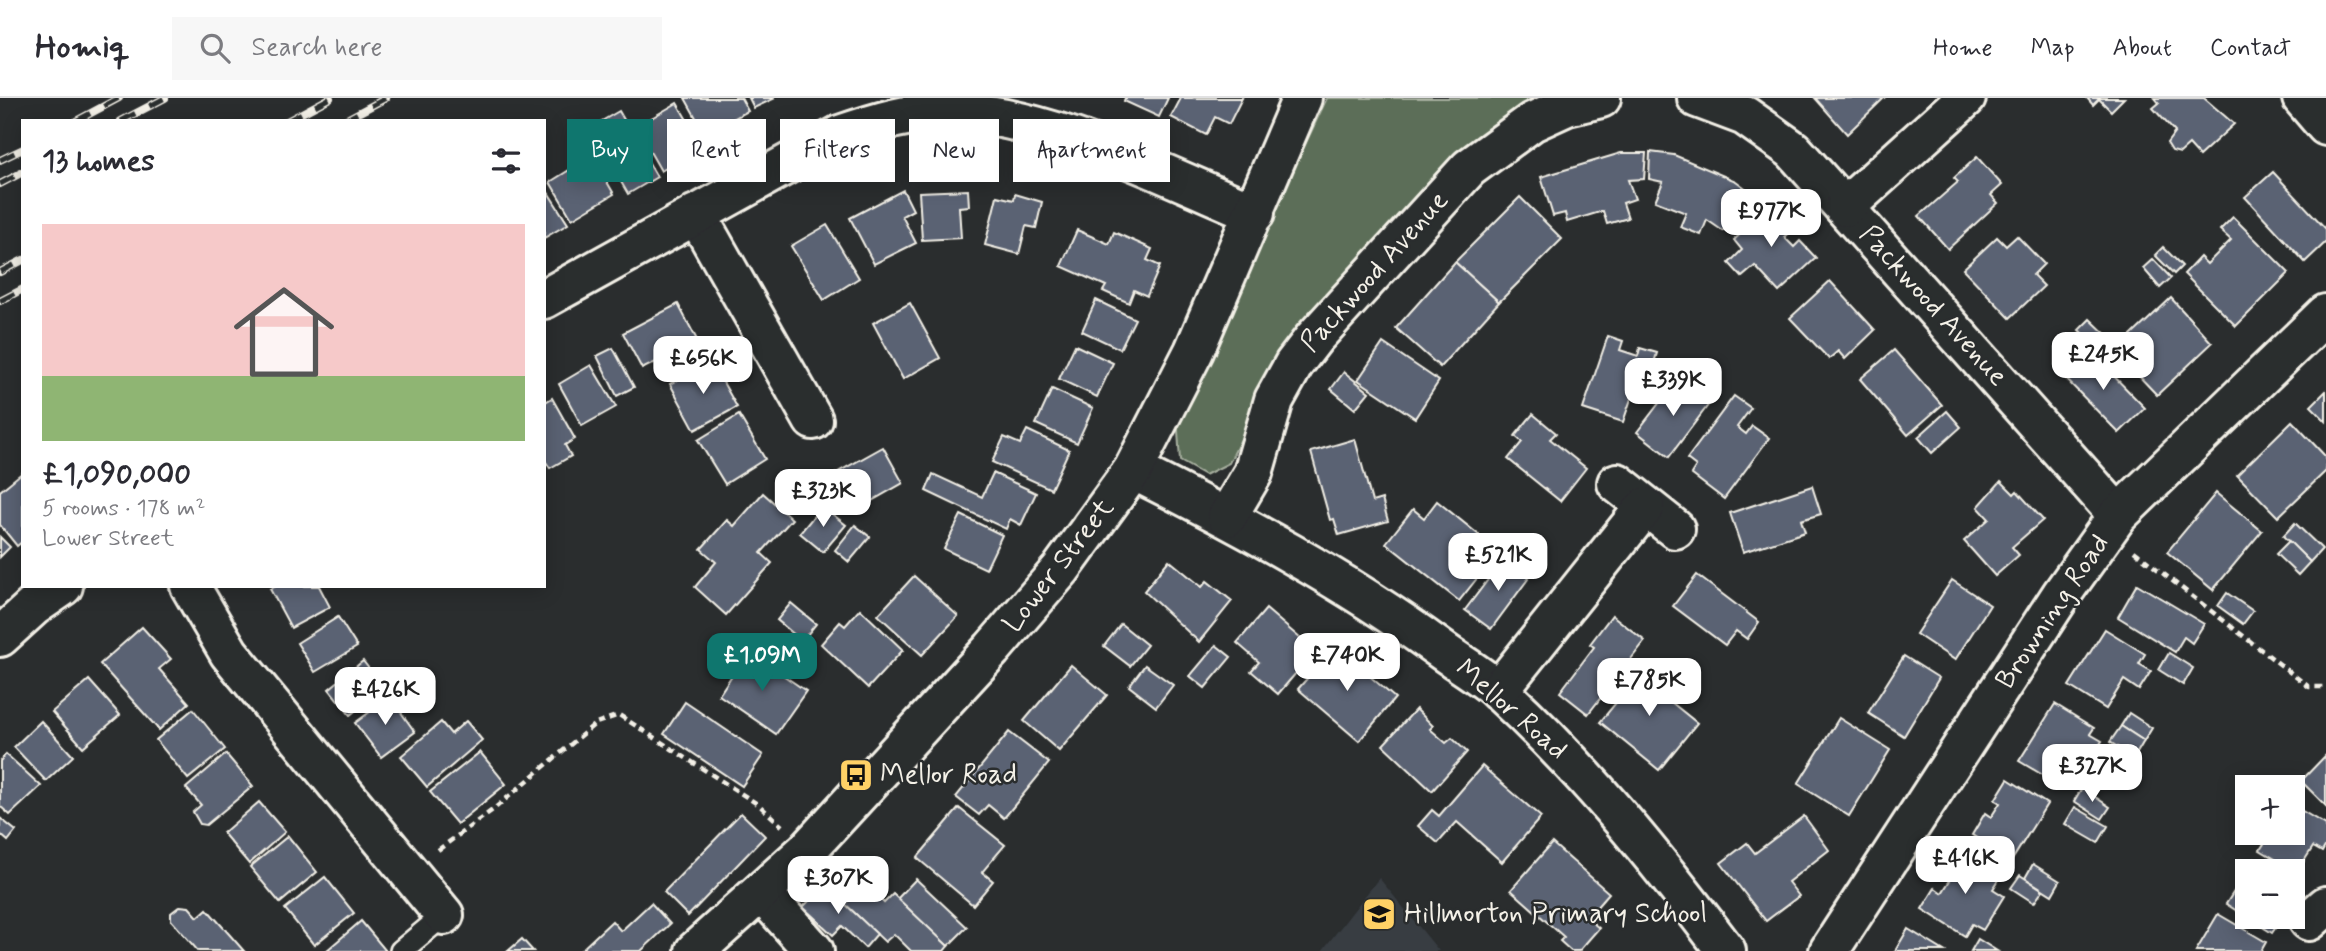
<!DOCTYPE html>
<meta charset="utf-8">
<style>
:root{--surface:#fff;--page:#f7f7f7;--text:#2b2b33;--muted:#7c7c81;--line:#e1e1e2;--accent:#0f766e}
body{margin:0;font-family:Mynerve,sans-serif;background:var(--page);color:var(--text);height:100vh;display:flex;flex-direction:column;font-size:26px;white-space:nowrap}
*{box-sizing:border-box;margin:0}
p{font-size:23px;color:var(--muted)}
.icon{flex:none;width:38px;height:38px;fill:none;stroke:currentColor;stroke-width:2;stroke-linecap:round;stroke-linejoin:round}
.map{position:relative;flex:1;overflow:hidden}
.details{position:absolute;left:21px;top:21px;width:525px;height:469px;display:flex;flex-direction:column;background:var(--surface);border-radius:0px;box-shadow:0 4px 18px #0003}
.details>*{flex:none}
.banner{position:absolute;left:567px;top:21px;width:665px;height:63px;display:flex;gap:14px}
.fabs{position:absolute;left:2235px;top:677px;display:grid;gap:14px}
.fabs a{display:grid;place-items:center;width:70px;height:70px;border-radius:0px;background:var(--surface);box-shadow:0 4px 18px #0003;font-size:35px}
.price{position:absolute;translate:-50% -60px;padding:0 16px;border-radius:14px;background:#fff;color:#222;font-size:23px;line-height:46px;filter:drop-shadow(0 2px 4px #0008)}
.price::after{content:'';position:absolute;left:50%;top:42px;width:21px;height:16px;margin-left:-10px;background:inherit;clip-path:polygon(0 0,100% 0,50% 100%)}
.price.current{background:var(--accent);color:#fff}
ul{padding:0;list-style:none}
li{display:grid;align-content:center;gap:14px;height:371px;padding:0 21px}
li span{display:grid;place-items:center;height:217px;border-radius:0px;color:#555}
li>.icon{margin-inline-start:auto}
span .icon{width:126px;height:126px;fill:#fffc;stroke-width:1}
li b{font-size:30px}
h2{display:flex;justify-content:space-between;align-items:center;height:84px;padding:0 21px;font-size:30px}
.chip{padding:0 24px;border-radius:0px;background:var(--surface);box-shadow:0 4px 18px #0003;font-size:24px;line-height:63px}
.chip.current{background:var(--accent);color:#fff}
header{display:flex;align-items:center;gap:42px;box-sizing:border-box;height:98px;padding:0 35px;background:var(--surface);border-bottom:2px solid var(--line)}
header strong{font-size:33px}
nav{display:flex;gap:38px;margin-inline-start:auto;font-size:24px}
.search{width:490px;height:63px;background:var(--page);display:flex;align-items:center;gap:18px;box-sizing:border-box;padding:0 24px;border-radius:0px;color:var(--muted);font-size:26px}
.map>svg:first-child{display:block}
.built{fill:#383d43}
.green{fill:#5c6e58;stroke:#a8b0a0;stroke-width:2}
.building{fill:#5a6273;stroke:#f4f1e8;stroke-width:2}
.lines{fill:none;stroke-linecap:round;stroke-linejoin:round}
.service-casing{stroke:#f4f1e8;stroke-width:26}
.minor-casing{stroke:#f4f1e8;stroke-width:44}
.path{stroke:#f4f1e8;stroke-width:4.5;stroke-dasharray:7 5;stroke-linecap:butt}
.service{stroke:#2a2d2e;stroke-width:21}
.minor{stroke:#2a2d2e;stroke-width:38}
.rail-casing{stroke:#f4f1e8;stroke-width:8}
.rail{stroke:#2a2d2e;stroke-width:5;stroke-dasharray:16;stroke-linecap:butt}
.labels{text-anchor:middle;dominant-baseline:central;stroke-width:5;stroke-linejoin:round;paint-order:stroke}
.street-label{font-size:28px;fill:#f4f1e8;stroke:#2a2d2e}
.poi-label{font-size:28px;fill:#f4f1e8;stroke:#2a2d2e;text-anchor:start}
</style>
<header>
<strong>Homiq</strong>
<div class="search"><svg class="icon" aria-label="search" viewBox="0 0 24 24"><circle cx="10" cy="10" r="6"/><path d="M15 15l6 6"/></svg>Search here</div>
<nav><a>Home</a><a>Map</a><a>About</a><a>Contact</a></nav>
</header>
<div class="map">
<svg width="2326" height="853" viewBox="0 0 2326 853">
<rect width="100%" height="100%" fill="#2a2d2e"/>
<filter id="ink" filterUnits="userSpaceOnUse"><feTurbulence type="fractalNoise" baseFrequency=".0143" numOctaves="2"/><feDisplacementMap in="SourceGraphic" scale="14" xChannelSelector="R" yChannelSelector="G"/><feConvolveMatrix kernelMatrix="1 2 1 2 8 2 1 2 1" color-interpolation-filters="sRGB"/></filter>
<g filter="url(#ink)">
<path class="built" d="M1379,780l60,73h-117z"/>
<path class="green" d="M1327,0h212l-119,94 -140,169 -51,102 -24,12 -25,-14 -3,-45z"/>
<g class="building">
<path d="M685,0h56l7,13 -43,23z"/>
<path d="M749,0h26l-21,10z"/>
<path d="M1125,0h43l-9,19 -35,-16z"/>
<path d="M1181,0h61l-13,26 -14,-7 -9,18 -35,-18z"/>
<path d="M1815,0h69l-37,36z"/>
<path d="M2087,0h37l-13,13 -12,-12 -6,6z"/>
<path d="M2155,0h49l30,26 -35,32 -10,-11 -9,8 -8,-2 -5,-8 8,-11 -22,-24 6,-5z"/>
<path d="M677,5l26,44 -42,24 -25,-44z"/>
<path d="M619,13l38,66 -29,17 -26,-45 10,-6 -12,-21z"/>
<path d="M1650,54l24,3 62,26 16,12 -29,38 -16,-11 -6,15 -21,-8 6,-14 -31,-12 8,-19 -14,-3z"/>
<path d="M1621,55h25l-2,26 -16,1 7,19 -12,4 5,15 -21,6 -4,-13 -36,11 -2,-9 -12,3 -12,-39z"/>
<path d="M592,58l22,38 -42,25 -22,-37z"/>
<path d="M1977,59l25,28 -11,10 7,8 -50,46 -29,-33 39,-34 -4,-4z"/>
<path d="M2273,74l53,57v13l-21,20 -60,-65z"/>
<path d="M544,88l24,38 -24,14z"/>
<path d="M903,92l10,20 -11,6 14,27 -42,21 -24,-46z"/>
<path d="M968,92l1,16 -10,1 2,31 -39,2 -3,-48z"/>
<path d="M1015,96l27,8 -6,26 -10,-2 -7,28 -34,-9 12,-49 17,4z"/>
<path d="M1520,99l42,42 -63,63 -44,-40z"/>
<path d="M1774,104l22,24 -12,11 10,10 6,-6 16,17 -37,34 -24,-26 -13,11 -13,-14 13,-13 -8,-10z"/>
<path d="M2233,119l56,56 -53,53 -52,-52 16,-17 7,7 24,-24 -11,-10z"/>
<path d="M827,127l32,53 -35,22 -33,-54z"/>
<path d="M1077,132l32,14 5,-12 38,17 -5,11 13,6 -13,30 -13,-6 -5,13 -26,-12 3,-5 -45,-20z"/>
<path d="M2017,138l27,28 -11,11 11,11 -34,32 -47,-49 34,-32 9,9z"/>
<path d="M2163,149l19,19 -8,8 -19,-19z"/>
<path d="M2153,161l18,19 -11,10 -17,-20z"/>
<path d="M1455,164l44,40 -59,65 -44,-39z"/>
<path d="M1830,183l45,49 -30,29 -7,-8 -9,8 -39,-41z"/>
<path d="M2171,200l41,45 -55,52 -42,-44z"/>
<path d="M1096,202l39,19 -15,30 -38,-18z"/>
<path d="M910,205l30,55 -37,21 -30,-56z"/>
<path d="M678,206l28,53 -29,15 -9,-16 -26,13 -19,-36z"/>
<path d="M2090,221l22,21 -11,12 -22,-22z"/>
<path d="M1608,238l15,5 -3,9 18,6 2,-8 17,5 -8,26 -10,-3 -16,46 -40,-13z"/>
<path d="M1383,245l56,38 -24,37 -57,-38z"/>
<path d="M1075,247l38,18 -16,34 -38,-18z"/>
<path d="M613,250l21,39 -17,9 -20,-40z"/>
<path d="M1894,252l48,55 -34,30 -48,-56z"/>
<path d="M2081,256l13,12 5,-5 46,47 -26,25 -58,-59z"/>
<path d="M711,263l26,46 -42,23 -25,-46z"/>
<path d="M591,267l25,42 -34,19 -23,-42z"/>
<path d="M1344,274l25,20 -14,17 -24,-20z"/>
<path d="M1677,282l32,24 -40,53 -32,-25z"/>
<path d="M1052,291l41,19 -16,35 -41,-19z"/>
<path d="M2326,293v30l-15,-15z"/>
<path d="M1734,298l17,12 -14,19 9,7 6,-8 17,12 -45,61 -33,-25 5,-8 -9,-7z"/>
<path d="M552,300l23,41 -10,6 6,11 -21,12 -6,-9v-56z"/>
<path d="M1947,313l14,16 -29,26 -14,-16z"/>
<path d="M1533,316l23,19 -6,6 36,29 -26,33 -52,-42 14,-17 -7,-6z"/>
<path d="M739,317l26,44 -40,25 -27,-44z"/>
<path d="M2292,323l34,36v14l-48,46 -41,-42z"/>
<path d="M1027,332l42,20 -18,39 -59,-27 12,-25 16,7z"/>
<path d="M1355,341l17,63 10,-3 6,22 -49,14 -5,-16 -4,1 -19,-68z"/>
<path d="M883,349l20,36 -49,28 -21,-36z"/>
<path d="M23,374v69l-6,5 -17,-21v-34z"/>
<path d="M993,375l43,20 -15,32 -11,-6 -4,10 -80,-38 7,-17 49,23z"/>
<path d="M2001,383l13,13 3,-3 26,29 -31,27 7,8 -24,21 -31,-35 25,-22 -11,-12z"/>
<path d="M1812,388l9,28 -20,6 4,12 -62,20 -13,-39z"/>
<path d="M763,395l29,26 -31,34 11,10 -46,52 -31,-28 21,-25 -15,-13 26,-29 7,6z"/>
<path d="M2216,395l46,38 -49,59 -46,-38z"/>
<path d="M1437,403l42,34 -13,17 20,15 -27,34 -73,-58 27,-34 11,9z"/>
<path d="M822,408l24,19 -23,27 -23,-19z"/>
<path d="M961,417l41,20 -16,34 -42,-20z"/>
<path d="M2295,425l27,26 -12,13 -27,-26z"/>
<path d="M855,427l15,12 -21,25 -14,-12z"/>
<path d="M0,439l10,10 -10,10z"/>
<path d="M2289,443l21,21 -12,13 -22,-21z"/>
<path d="M1506,458l25,19 -40,54 -26,-19z"/>
<path d="M1169,462l33,27 5,-6 25,20 -33,41 -55,-51z"/>
<path d="M1697,477l62,47 -12,17 -11,-8 -11,14 -52,-39z"/>
<path d="M914,478l44,40 -36,39 -44,-40z"/>
<path d="M1952,482l38,25 -35,55 -39,-26z"/>
<path d="M2137,486l67,40 -12,19 -8,-6 -9,15 -57,-35z"/>
<path d="M276,488h43l11,21 -39,21 -21,-39z"/>
<path d="M2227,495l26,18 -10,13 -25,-18z"/>
<path d="M791,505l25,21 -14,17 -25,-21z"/>
<path d="M860,511l43,41 -35,38 -47,-44 19,-22 5,4z"/>
<path d="M1266,511l49,42 -37,43 -27,-23 8,-9 -22,-19z"/>
<path d="M1612,517l33,26 -57,73 -28,-22 34,-45 -4,-3z"/>
<path d="M338,519l19,30 -42,25 -18,-29z"/>
<path d="M1121,526l26,21 -17,21 -26,-20z"/>
<path d="M142,529l29,32 -12,10 30,34 -30,27 -59,-66z"/>
<path d="M2105,531l40,25 -6,10 12,7 -12,19 -15,-10 -18,29 -37,-23z"/>
<path d="M1216,547l15,12 -26,31 -15,-12z"/>
<path d="M1335,548l60,52 -36,43 -61,-52z"/>
<path d="M748,553l58,40 -30,43 -57,-39z"/>
<path d="M2169,555l24,15 -10,17 -24,-15z"/>
<path d="M1904,558l35,22 -35,58 -36,-23z"/>
<path d="M363,563l21,27 -34,27 -21,-26z"/>
<path d="M1648,566l28,23 -10,11 31,25 -38,47 -59,-48z"/>
<path d="M1071,567l36,30 -48,56 -35,-30z"/>
<path d="M1145,567l28,20 -17,22 -27,-21z"/>
<path d="M89,582l31,35 -37,32 -31,-35z"/>
<path d="M390,599l25,35 -34,25 -26,-34z"/>
<path d="M685,604l78,53 -21,31 -78,-52z"/>
<path d="M2055,606l39,24 -4,6 12,7 -13,20 -13,-7 -18,30 -39,-23z"/>
<path d="M193,611l32,40 -37,30 -32,-39z"/>
<path d="M1416,611l17,17 -3,3 16,14 6,-5 15,14 -35,39 -49,-46z"/>
<path d="M2129,615l23,15 -8,13 -23,-15z"/>
<path d="M1839,620l51,32 -41,66 -51,-32z"/>
<path d="M41,623l32,35 -27,25 -32,-34z"/>
<path d="M466,623l16,19 -55,47 -26,-31 40,-34 10,12z"/>
<path d="M2121,628l23,15 -10,17 -24,-16z"/>
<path d="M1009,634l40,31 -45,55 -16,-13 -9,10 -23,-18z"/>
<path d="M480,654l26,32 -49,40 -27,-32z"/>
<path d="M6,656l35,32 -31,29 -10,-9v-45z"/>
<path d="M226,656l27,32 -47,39 -6,-1 -7,-12 8,-7 -15,-17z"/>
<path d="M2326,657v51l-25,-25z"/>
<path d="M1482,668l59,51 -39,45 -45,-40 -19,21 -20,-17 14,-16 7,6z"/>
<path d="M2008,681l39,25 -35,56 -40,-25 13,-22 6,4 9,-14 -5,-3z"/>
<path d="M2082,690l28,19 -8,12 -28,-18z"/>
<path d="M259,704l26,30 -36,32 -26,-31z"/>
<path d="M2292,707l34,20v20l-4,7 -9,-5 -16,25 -37,-22 11,-17h21z"/>
<path d="M2075,709l33,19 -10,17 -33,-19z"/>
<path d="M959,710l46,37 -23,27 11,9 -20,24 -56,-47z"/>
<path d="M741,715l24,23 -77,80 -24,-24z"/>
<path d="M1804,718l25,34 -41,32 11,14 -33,25 -45,-58 26,-20 8,10z"/>
<path d="M0,720l16,13 -8,10 -8,-7z"/>
<path d="M288,738l29,36 -37,31 -30,-36z"/>
<path d="M1552,745l57,50 -22,25 12,10 -20,23h-8l-11,-10 4,-4 -53,-47z"/>
<path d="M1957,753l43,27 -7,11 11,7 -21,34 -11,-6 -7,12 -43,-27 13,-21 7,5 10,-16 -9,-5z"/>
<path d="M2255,761l20,13h-28v45h36l-11,16 -46,-29z"/>
<path d="M2033,766l27,17 -8,14 -27,-17z"/>
<path d="M2020,777l23,15 -9,13 -23,-15z"/>
<path d="M325,779l29,36 -40,32 -29,-36z"/>
<path d="M916,781l51,48 -19,19 -51,-47z"/>
<path d="M864,786l20,19 9,-9 55,52 -4,5h-33l-17,-17 -9,8 -40,-38z"/>
<path d="M825,787l52,49 -12,14 -23,-22 -9,9 -30,-28z"/>
<path d="M651,805l19,21 -29,27h-61l32,-30 9,10z"/>
<path d="M180,808l9,1 9,10 9,-8 37,42h-46l-27,-31v-7z"/>
<path d="M2218,816l48,28 -5,9h-65z"/>
<path d="M361,823l25,30h-60z"/>
<path d="M1908,831l36,22h-49z"/>
<path d="M522,841l11,12h-25z"/>
<path d="M1978,841l19,12h-26z"/>
</g>
<g class="lines">
<g class="service-casing">
<path id="service" d="M401,853l43,-36"/>
</g>
<g class="minor-casing">
<g id="minor">
<path d="M1697,0l48,18 48,34 325,365"/>
<path d="M2302,0l24,28"/>
<path d="M1845,109l121,-109"/>
<path d="M696,116l117,206"/>
<path d="M544,201l296,-164c34,-12 72,-24 109,-23 101,3 214,63 306,101"/>
<path d="M1133,372c106,53 211,109 307,179 19,14 42,27 60,43 85,78 157,167 226,259"/>
<path d="M1617,385l58,46"/>
<path d="M1227,419l26,-44 21,-73 20,-36 20,-26 155,-170 63,-46 35,-16 34,-8"/>
<path d="M190,488l39,67 215,262"/>
<path d="M0,539l34,-31 29,-20"/>
<path d="M1498,593l147,-184"/>
<path d="M762,795l52,58"/>
<path d="M2309,823l17,-15"/>
<path d="M695,853l112,-101 185,-201 69,-80 72,-99 61,-119 108,-253"/>
<path d="M1829,853l232,-356 57,-80 208,-201"/>
</g>
</g>
<g class="path">
<path d="M2134,453l175,136h17"/>
<path d="M438,752l56,-41 102,-86 23,-8 140,90 23,21"/>
</g>
<use href="#service" class="service"/>
<use href="#minor" class="minor"/>
<g class="rail-casing">
<g id="rail">
<path d="M76,23l43,-23"/>
<path d="M121,23l44,-23"/>
<path d="M287,23l43,-23"/>
<path d="M343,23l43,-23"/>
<path d="M0,62l23,-11"/>
<path d="M0,86l23,-12"/>
<path d="M0,174l23,-12"/>
<path d="M0,203l23,-12"/>
</g>
</g>
<use href="#rail" class="rail"/>
</g>
</g>
<defs>
<g id="bus-square" transform="scale(1.75)"><rect x="-9" y="-9" width="18" height="18" rx="4" fill="#ffd166" stroke="#2a2d2e"/><path d="M-5-6H5V4H4V6H2V4H-2V6H-4V4H-5ZM-3.5-4V0h7V-4ZM-3.5 1.2v1.5H-2V1.2ZM2 1.2v1.5H3.5V1.2Z" fill="#111"/></g>
<g id="school-square" transform="scale(1.75)"><rect x="-9" y="-9" width="18" height="18" rx="4" fill="#ffd166" stroke="#2a2d2e"/><path d="M0-5L7-2L0 1L-7-2ZM-4 1L0 2.5L4 1V4Q0 6-4 4Z" fill="#111"/></g>
</defs>
<g fill-rule="evenodd">
<use href="#bus-square" x="856" y="677"/>
<use href="#school-square" x="1379" y="816"/>
</g>
<g class="labels">
<g class="street-label">
<text transform="translate(1375 174) rotate(-48)">Packwood Avenue</text>
<text transform="translate(1933 208) rotate(48)">Packwood Avenue</text>
<text transform="translate(1059 468) rotate(-52)">Lower Street</text>
<text transform="translate(2053 514) rotate(-56)">Browning Road</text>
<text transform="translate(1511 612) rotate(41)">Mellor Road</text>
</g>
<g class="poi-label">
<text x="880" y="677">Mellor Road</text>
<text x="1404" y="816">Hillmorton Primary School</text>
</g>
</g>
</svg>
<div class="fabs">
<a>+</a>
<a>−</a>
</div>
<b class="price" style="left:1771px;top:151px">£977K</b>
<b class="price" style="left:2103px;top:294px">£245K</b>
<b class="price" style="left:703px;top:298px">£656K</b>
<b class="price" style="left:1673px;top:320px">£339K</b>
<b class="price" style="left:823px;top:431px">£323K</b>
<b class="price" style="left:1498px;top:495px">£521K</b>
<b class="price current" style="left:762px;top:595px">£1.09M</b>
<b class="price" style="left:1347px;top:595px">£740K</b>
<b class="price" style="left:1649px;top:620px">£785K</b>
<b class="price" style="left:385px;top:629px">£426K</b>
<b class="price" style="left:2092px;top:706px">£327K</b>
<b class="price" style="left:1965px;top:798px">£416K</b>
<b class="price" style="left:838px;top:818px">£307K</b>
<div class="banner">
<a class="chip current">Buy</a>
<a class="chip">Rent</a>
<a class="chip">Filters</a>
<a class="chip">New</a>
<a class="chip">Apartment</a>
</div>
<section class="details">
<h2>13 homes<svg class="icon" aria-label="filters" viewBox="0 0 24 24"><path d="M4 7h16M4 17h16"/><circle cx="9" cy="7" r="2"/><circle cx="15" cy="17" r="2"/></svg></h2>
<ul>
<li><span style="background:linear-gradient(#f6c9c9 70%,#8fb573 0)"><svg class="icon" aria-label="home" viewBox="0 0 24 24"><path d="M3 11l9-7 9 7M6 9v11h12V9"/></svg></span><div><b>£1,090,000</b><p>5 rooms · 178 m²</p><p>Lower Street</p></div></li>
</ul>
</section>
</div>
